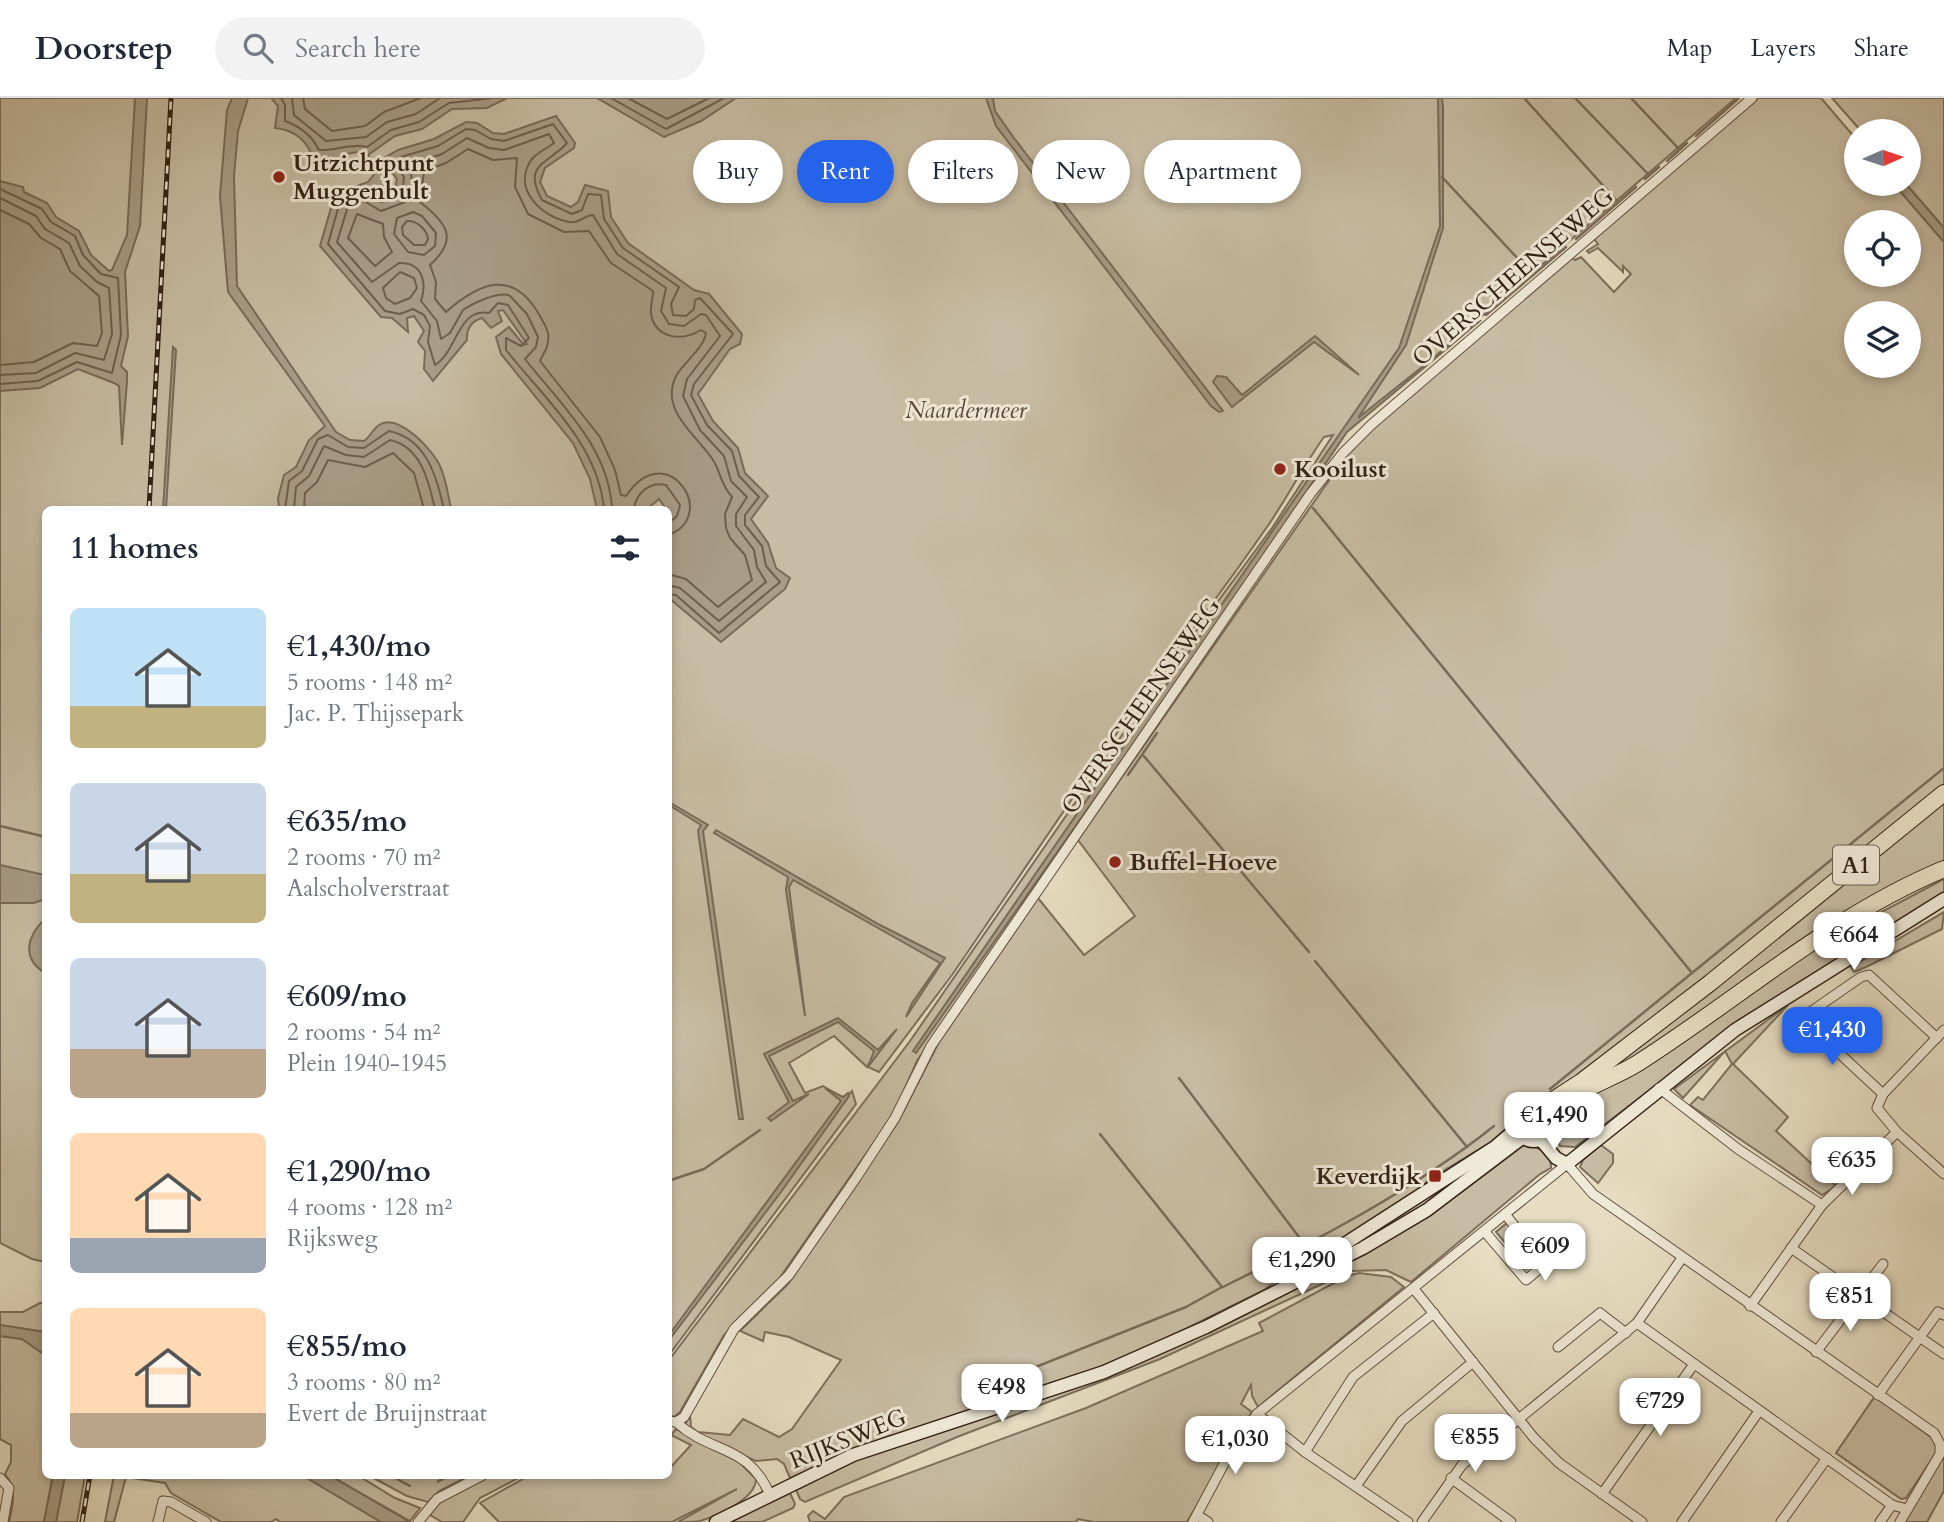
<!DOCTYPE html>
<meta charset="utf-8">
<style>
:root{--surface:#fff;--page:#f2f2f3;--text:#1f2937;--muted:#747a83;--line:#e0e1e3;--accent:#2563eb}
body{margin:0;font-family:Cardo,serif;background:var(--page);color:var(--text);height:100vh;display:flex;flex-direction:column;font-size:26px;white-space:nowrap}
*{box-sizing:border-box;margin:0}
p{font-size:23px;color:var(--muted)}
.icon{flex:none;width:38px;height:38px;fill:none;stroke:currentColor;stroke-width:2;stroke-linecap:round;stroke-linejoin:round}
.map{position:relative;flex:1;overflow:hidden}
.drawer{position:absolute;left:42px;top:408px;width:630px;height:973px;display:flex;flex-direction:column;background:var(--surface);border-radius:10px;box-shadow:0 4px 10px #0003}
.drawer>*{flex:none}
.top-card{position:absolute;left:693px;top:42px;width:665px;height:63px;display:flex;gap:14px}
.needle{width:46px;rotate:87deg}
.tools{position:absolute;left:1844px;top:21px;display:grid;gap:14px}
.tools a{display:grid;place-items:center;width:77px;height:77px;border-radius:50%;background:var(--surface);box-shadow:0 4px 10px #0003;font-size:35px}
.price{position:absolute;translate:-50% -60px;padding:0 16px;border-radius:14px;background:#fff;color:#222;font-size:23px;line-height:46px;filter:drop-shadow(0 2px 4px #0008)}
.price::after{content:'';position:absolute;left:50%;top:42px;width:21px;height:16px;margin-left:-10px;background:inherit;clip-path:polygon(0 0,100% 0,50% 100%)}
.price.on{background:var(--accent);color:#fff}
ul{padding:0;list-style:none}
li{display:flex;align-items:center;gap:21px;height:175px;padding:0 28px}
li span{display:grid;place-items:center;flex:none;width:196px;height:140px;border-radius:10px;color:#555}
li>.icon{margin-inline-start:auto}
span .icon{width:84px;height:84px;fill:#fffc;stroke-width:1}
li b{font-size:30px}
h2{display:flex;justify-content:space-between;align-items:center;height:84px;padding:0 28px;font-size:30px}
.pill{padding:0 24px;border-radius:32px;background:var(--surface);box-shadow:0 4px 10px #0003;font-size:24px;line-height:63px}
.pill.on{background:var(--accent);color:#fff}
header{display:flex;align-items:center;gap:42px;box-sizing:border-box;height:98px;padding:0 35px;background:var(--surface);border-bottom:2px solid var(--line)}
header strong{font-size:33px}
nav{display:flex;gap:38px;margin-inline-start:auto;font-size:24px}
.search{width:490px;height:63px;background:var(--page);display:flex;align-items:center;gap:18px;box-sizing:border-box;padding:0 24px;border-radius:38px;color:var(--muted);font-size:26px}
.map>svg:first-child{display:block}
.green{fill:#c8bda4;stroke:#7d6f5c;stroke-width:2;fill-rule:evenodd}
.water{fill:#a99d87;stroke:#796b59;stroke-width:2}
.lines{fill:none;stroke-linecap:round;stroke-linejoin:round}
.shore{stroke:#6e5f4e;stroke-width:2}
.stream{stroke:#796b59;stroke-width:2.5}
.street-casing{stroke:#5f5040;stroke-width:11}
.secondary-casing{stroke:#322114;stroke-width:15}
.highway-casing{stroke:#322114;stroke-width:18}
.street{stroke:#efe9d7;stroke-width:9}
.secondary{stroke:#efe9d7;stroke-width:12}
.highway{stroke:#e7ddc2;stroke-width:16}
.rail-casing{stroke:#322114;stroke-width:5}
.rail{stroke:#efe9d7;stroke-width:2.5;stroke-dasharray:8;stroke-linecap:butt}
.poi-dot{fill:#8f2418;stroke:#efe9d7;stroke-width:2.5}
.labels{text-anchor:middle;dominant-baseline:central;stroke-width:6;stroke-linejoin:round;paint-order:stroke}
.shield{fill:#efe9d7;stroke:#6b5d4e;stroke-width:2}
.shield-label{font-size:23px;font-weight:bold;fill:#322114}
.poi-label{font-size:24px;font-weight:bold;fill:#322114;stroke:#efe9d7;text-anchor:start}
.street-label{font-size:24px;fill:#322114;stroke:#efe9d7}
.park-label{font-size:24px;font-style:italic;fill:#584838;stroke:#efe9d7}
</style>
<header>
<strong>Doorstep</strong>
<div class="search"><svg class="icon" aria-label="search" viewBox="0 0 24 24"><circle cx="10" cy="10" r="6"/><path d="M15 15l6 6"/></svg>Search here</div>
<nav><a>Map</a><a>Layers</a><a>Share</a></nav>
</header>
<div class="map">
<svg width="1944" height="1424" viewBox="0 0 1944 1424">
<rect width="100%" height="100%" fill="#e7ddc2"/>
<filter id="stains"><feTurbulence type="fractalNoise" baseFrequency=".00286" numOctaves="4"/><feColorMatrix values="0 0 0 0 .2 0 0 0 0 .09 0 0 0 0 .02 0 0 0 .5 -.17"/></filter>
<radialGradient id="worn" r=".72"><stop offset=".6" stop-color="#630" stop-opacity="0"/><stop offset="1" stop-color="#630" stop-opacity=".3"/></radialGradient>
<g class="green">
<path d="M0,0h1736l-333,286 -61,49 -148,229 -257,369 -20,30 -24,54 -119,171 -50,49 -44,77 -6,5 -5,-3v-54l241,-319 255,-368 107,-145 61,-93 -9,2c-20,28 -36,59 -55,87 -34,49 -69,98 -107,143l-210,308 -73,97 -11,-5 1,-4 -2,4 -33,-31 -45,27 16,30 18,-7 22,13 7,-8 4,13 -187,251 -1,-846h-622l-1,753 -13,-3 -32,-16z"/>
<path d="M1758,0h63l36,42v44h37l50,58v547l-392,311c-35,-1 -32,2 -44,32l-80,48 -13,15 -130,79 -21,16 -113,56 -92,38 -175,54 -94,40 -6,-14 -7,-5 -21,2 -63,-28 -8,-8 5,-10 1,12 7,5 32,3 13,-16 36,18 13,-8 49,-69 -52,-23 -24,-5 -2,9 -23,-10 48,-47 110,-162 41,-80 99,-144 46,57 51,-39 -57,-76 273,-391 27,-27 194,-164 3,2 6,-3 33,35 17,-18 -8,-8v6l-25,-24 -9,5 -2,-2 11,-7 -4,-5zM1857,124h52v53h-52zM1857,215h52v53h-52z"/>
<path d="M1832,0h112v130l-38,-44h3v-53h-48z"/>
<path d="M1944,705v61l-297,189 -93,52 209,-158z"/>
<path d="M1944,781v14l-197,123 -172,131 -15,-1 -5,-12 6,-22 139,-85 130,-88z"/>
<path d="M1944,814l-2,17 -76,38 -12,5 -3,-5z"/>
<path d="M1788,907l-55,59 55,53 -12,14 60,55 -14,9 -132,-90 8,-8 5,3 29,-36 -7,-13 -42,47 -9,-9z"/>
<circle cx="1534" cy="1024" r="14"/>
<path d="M1524,1046c13,3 28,8 27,24l-11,6 -129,108 -25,-12 -36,1 -190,88 -203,78 -152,65 -5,-3 -4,-9 63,-32 99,-33 312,-126z"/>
<path d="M1601,1047l12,9v9l-15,20 -18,-16 3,-7z"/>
<path d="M1508,1124l28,35 1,6 -10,6 -31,-37z"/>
<path d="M1359,1175l32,4 13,10 -146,120 -6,-11 -1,-11 -10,19 11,8 -65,110h-93l-16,-3 -2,3h-266l-2,-6 5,-5 12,8 19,-22 242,-89 177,-77 -4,-8 88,-47z"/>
<path d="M40,1205h5v29l-45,-7v-13h23z"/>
<path d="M0,1238l22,3 23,16 1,120h7l-9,47h-35c4,-17 8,-33 -4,-48l6,-12v-17l-11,-6z"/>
<path d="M1875,1298l60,44 1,13 -30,45 -5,1 -65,-46z"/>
<path d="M676,1331l58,28 22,22c0,20 -39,37 -56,42 -6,1 -15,1 -22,1l59,-33 -65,33h-173l-19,-19 50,-28h138l1,-6 22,-24 -20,-10z"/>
<path d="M1944,1357v36l-17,31h-24z"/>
<path d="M65,1377h20l-8,47h-21z"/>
<path d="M114,1377h188l79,47h-101l-4,-3 -5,3h-50l-50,-29 -6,-10 -39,-6 -12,45h-9z"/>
<path d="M329,1377h28l38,23 25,10 -10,13z"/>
<path d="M368,1377h78l-9,7 15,-7h19l-32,16 -11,11 -21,-6z"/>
<path d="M489,1377h35l-44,23 -17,24h-21l-12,-7c12,-22 37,-29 59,-40z"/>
<path d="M790,1395l5,11 -2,4 -31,14h-33z"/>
</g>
<g class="water">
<path d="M135,0h12l-7,128 -15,46 3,64 -7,30 6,6v9l-5,64 -3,-59 -5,-3 -36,-14 -38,19 -40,3v-210l23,6 1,5 23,11 9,14 23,14 12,24 18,16 3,-1 15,-35z"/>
<path d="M232,0h16l-10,33 -4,45 3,110 99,146 14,8 14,1c6,-4 9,-12 15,-16 19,-13 54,25 61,41 6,13 8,29 11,43h-172l-1,-11 6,-23 12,-8 13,-27 16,-14 -97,-134 -8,-96 7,-86z"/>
<path d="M271,0h236l-20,10 -35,1 -30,20 -27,7 -27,19 27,34 2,-10 -13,-17v-4l14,-8 36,-11 32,-17 11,1 16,10 11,1 52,-18 19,27 -1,5 -29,20 -5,14 7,14 24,11 7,-5 7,-17 23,6 3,26 17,26 66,47 15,4 33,40 -2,10 -10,5 -32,45 15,27 25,27 7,25 23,23 -17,23 17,24 8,25 14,10 -5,11 -64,53 -52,-44 -1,-89h-5l1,-3 -5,-7 -12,10h-50l-7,-30 -17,-36 -72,-89 -5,-17 13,-10 15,18 3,-1 -24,-34 -5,1 4,10 -11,7 -9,-10c-11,3 -16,12 -15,22l-34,41 -9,-12 1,-18 -7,-9 6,-11 -10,-15 -7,2 1,14 -16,-14 -11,-1 -61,-71 15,-52 33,-12 8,-10 -18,-20 -12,2 -5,6 -28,-2c-6,-18 -19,-28 -38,-30l3,-22z"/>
<path d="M597,0h139l-35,23 -37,16z"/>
<path d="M986,0h7l2,13 19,27 209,273 -4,1 -8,-6 -215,-280z"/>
<path d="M1438,0h4l1,9v121l-37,117 -48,73 123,-98 -134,112 -161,237 -270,384 -3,-2 486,-703 41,-122z"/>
<path d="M1894,86h12l38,44v14z"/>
<path d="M1315,238l44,39 -45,-33 -82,65 -19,-25 4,-6 9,1 16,18z"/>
<path d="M173,249l3,3 -10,159h-3z"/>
<path d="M669,704l39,23 -5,6 40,288h-4l-41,-288 3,-6 -32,-20z"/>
<path d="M716,732l164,95 65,33 -39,59 6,-14 28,-40 -147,-83 -4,7 16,129 -19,-126 2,-13 -74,-44z"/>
<path d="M0,767l45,10v24l-11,4h-34z"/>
<path d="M45,821h1l-1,54c-24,-15 -18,-37 0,-54z"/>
<path d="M838,920l40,32 19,-21 -29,38 6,-16 -36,-29 -69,34 24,45 16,-7 -38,27 -3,-3 21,-16 -25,-48z"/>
<path d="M825,990l18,9 5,-4 1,3 -68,96 -112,148v-5l172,-234z"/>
<path d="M0,1227l45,7v23l-23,-16 -22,-3z"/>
<path d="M53,1377h12l-9,47h-12z"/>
<path d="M302,1377h27l81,47h-29z"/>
</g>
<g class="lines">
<g class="shore">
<path d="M281,0l4,7v16c14,5 27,15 34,29 16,1 32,-7 48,-3l24,-17 28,-8 30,-19 44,-5"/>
<path d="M292,0l2,17 32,26 40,-4 21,-15 29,-8 24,-16"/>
<path d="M303,0l2,11 27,22 33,-5 19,-14 37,-14"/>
<path d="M611,0l55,31 58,-31"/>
<path d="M628,0l39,21 42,-21"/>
<path d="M0,91l42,20 9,13 24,14 8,19 18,19 17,4 3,57 -9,38 -35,-11 -39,19 -38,3"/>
<path d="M0,100l36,18 9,13 24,14 11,23 17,16 12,6 3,46 -8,26 -29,-7 -39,20 -36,2"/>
<path d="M0,112l29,14 12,14 19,11 10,22 29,25 3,37 -5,13 -24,-3 -39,19 -34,3"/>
<path d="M413,114l9,4 14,17 -1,13 -11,9 -16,-3 -14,-18 3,-16z"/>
<path d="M357,116l26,10 1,13 8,15 -17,14 -27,-28z"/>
<path d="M407,123c10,-1 20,9 21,18l-3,6h-11l-11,-10 -1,-8z"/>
<path d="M400,174l14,6 3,10 -7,10 -15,6 -9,-6 -3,-10z"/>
<path d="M285,411l4,-28 13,-10 16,-32 10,-4 20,12 16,1 25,-17c38,8 47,45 55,78"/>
<path d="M294,411l2,-22 13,-11 15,-30 22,9 18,2 26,-17c32,7 39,43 45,69"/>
<path d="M304,411l1,-16 12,-11 11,-22 37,7 28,-14 21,20 10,36"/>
<path d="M604,411c-6,-65 -60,-111 -98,-159v-12l15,8 8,-8 -21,-33 -10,-2 -9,10c-31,-6 -32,39 -54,52l-7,-23 2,-16 -6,-11 -11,-6 -13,5 -15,-3 -57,-67 13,-46 27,-8 7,10 7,2 20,-9 2,-16 -10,-14 7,-6 37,-11 28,-17 9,1 16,9 13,2 49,-17 14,19c-20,22 -45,21 -25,57l30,14 10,-4 6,-16 13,1 3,24 19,29 56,39 -8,17 2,11 13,1 8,-7 1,-9 5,-2 33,36 -39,50 -3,11 16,30 25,26 7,25 20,21 -14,18v10l17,21 4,20 14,16 -61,51 -43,-38 -8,-1"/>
<path d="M612,411c-3,-62 -52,-105 -87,-150l11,-12 2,-10 -11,-23 -18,-19c-12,-3 -36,8 -46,15l-13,23 -9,6 -4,-18 -16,-20c6,-18 2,-39 -22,-38l-27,19 -35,-40 11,-36 16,-5 17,10 24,-9 8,-12 -3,-25 32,-11 25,-16 22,10 15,2 45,-16 5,9c-7,5 -17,10 -22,16 -21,29 9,58 37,63 10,2 16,-7 24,-7l24,39 49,34 -5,23 8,13 15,2 17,-12 5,1 14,21 -33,43 -4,17 17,34 24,26 7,25 16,16 -11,17v12l18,24 3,17 9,15 -47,39 -39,-33 -12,-3"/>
<path d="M634,411c2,-16 16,-28 32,-24l14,20 -3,11 -9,8"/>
<path d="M668,437c53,-19 -2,-100 -42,-39l-5,-1 -6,-25 -15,-33 -60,-76c2,-6 8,-12 8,-20 2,-10 -4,-17 -8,-25 -27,-48 -60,-34 -94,-4l-11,-13 1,-17 -6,-17c29,-26 17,-42 -10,-63l4,-31 22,-8 22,-14 25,11 24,-2 -2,29 13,27 36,18 25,-1 22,32 42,28c0,8 -3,15 -2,23 5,26 32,27 50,16l5,3c-2,15 -22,29 -30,43 -17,35 21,59 37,84 8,12 7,24 19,37l-7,17 1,14 4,10 15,17 7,25 -34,27 -32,-28 -18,-5"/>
</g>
<g class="stream">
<path d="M1524,0l94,104"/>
<path d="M1575,0l74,77"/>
<path d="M1631,0l48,51"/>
<path d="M1696,38l43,-38"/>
<path d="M1667,63l20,-18"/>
<path d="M1442,79l91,98"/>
<path d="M1645,81l14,-12"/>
<path d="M1576,141l60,-52"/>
<path d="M1486,217l80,-68"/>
<path d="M1313,410l379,465 -142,116"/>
<path d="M1143,657l166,197"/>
<path d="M1128,677l29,-42"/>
<path d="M0,728l46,11"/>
<path d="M1315,863l152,186"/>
<path d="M1692,875l252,-205"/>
<path d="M1179,980l126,167"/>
<path d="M668,1083l36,-12 56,-39"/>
<path d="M1223,1189c92,-46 191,-97 271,-161"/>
<path d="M973,1294l213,-85 36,-20 -122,-153"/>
<path d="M390,1377l20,11"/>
</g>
<g class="street-casing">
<g id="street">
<path d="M1944,932l-61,64 -6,14 20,24 47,42"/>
<path d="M1659,990l79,61 84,56"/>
<path d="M1883,996l-71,-66 -6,-10 3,-5 52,-36 8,-2 68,63"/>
<path d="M1485,1134l41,48 19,-16 -40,-50"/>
<path d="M1791,1150l153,106"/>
<path d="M1414,1191l120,149 25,25 83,59"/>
<path d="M1750,1208l72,-101 75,-73"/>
<path d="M1637,1225l255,182 15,4"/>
<path d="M1558,1249l42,-34 26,20"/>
<path d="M1816,1254l67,-88"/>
<path d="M1878,1297l60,-83 6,3"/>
<path d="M1257,1316l48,38 103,70"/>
<path d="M668,1323l8,1 8,-5 50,-88 55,-54 67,-97 39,-60 36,-72 380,-553 32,-40 28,-28 381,-327"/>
<path d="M676,1324c36,33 72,21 94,73"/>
<path d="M1305,1354l48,-75 81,-64"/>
<path d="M0,1380l9,10 -6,34"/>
<path d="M1451,1380l60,44"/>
<path d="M1356,1388l46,-65 71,-59"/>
<path d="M1602,1396l92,-130"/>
<path d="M1197,1417l11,7"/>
<path d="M158,1424l5,-21 8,1 35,20"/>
<path d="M418,1424l19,-23 46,-24"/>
<path d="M1193,1424l41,-77 23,-31 310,-250 26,30 341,239 6,11v10l-40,68"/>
<path d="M1422,1424l40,-57 175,-142 45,-65"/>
<path d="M1682,1424l77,-111"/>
<path d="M1781,1424l46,-64"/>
<path d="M1880,1424l12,-17"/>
</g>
</g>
<g class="secondary-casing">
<g id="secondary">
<circle cx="1534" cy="1024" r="19"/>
<path d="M1541,1042l15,18 11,6"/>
<path d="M1567,1066l168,-134 209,-131"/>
<path d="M1301,1174l194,-125 21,-18"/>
<path d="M716,1424l137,-67 251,-83 102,-45 157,-79 64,-38 95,-72"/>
</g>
</g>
<g class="highway-casing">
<g id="highway">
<path d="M1544,1008l37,-24 129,-99 234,-190"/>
<path d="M1553,1019c19,-28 57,-36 85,-54 102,-65 193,-147 306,-194"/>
</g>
</g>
<use href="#street" class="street"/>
<use href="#secondary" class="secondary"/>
<use href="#highway" class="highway"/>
<g class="rail-casing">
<g id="rail">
<path d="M149,411l22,-411"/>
<path d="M82,1424l8,-47"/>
</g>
</g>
<use href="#rail" class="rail"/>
</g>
<g class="poi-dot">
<circle cx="279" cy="79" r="7"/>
<circle cx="1280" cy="371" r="7"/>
<circle cx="1115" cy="764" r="7"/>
<rect x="1428" y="1071" width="14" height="14" rx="3.5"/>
</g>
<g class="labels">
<rect class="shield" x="1833" y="747.5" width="46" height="39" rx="5"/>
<g class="shield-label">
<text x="1856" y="767">A1</text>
</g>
<g class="poi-label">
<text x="293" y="65">Uitzichtpunt<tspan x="293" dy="28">Muggenbult</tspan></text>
<text x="1294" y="371">Kooilust</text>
<text x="1129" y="764">Buffel-Hoeve</text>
<text x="1421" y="1078" text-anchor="end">Keverdijk</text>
</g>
<g class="street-label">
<text transform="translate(1513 179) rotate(-41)">OVERSCHEENSEWEG</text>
<text transform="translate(1141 608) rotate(-55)">OVERSCHEENSEWEG</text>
<text transform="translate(848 1341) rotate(-22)">RIJKSWEG</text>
</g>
<g class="park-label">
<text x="966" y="312">Naardermeer</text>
</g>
</g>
<rect width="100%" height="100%" filter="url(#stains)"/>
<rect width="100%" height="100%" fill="url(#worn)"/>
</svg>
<div class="tools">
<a><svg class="needle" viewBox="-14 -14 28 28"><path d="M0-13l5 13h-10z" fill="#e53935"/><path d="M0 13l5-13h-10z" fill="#747a83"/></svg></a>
<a><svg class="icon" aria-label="locate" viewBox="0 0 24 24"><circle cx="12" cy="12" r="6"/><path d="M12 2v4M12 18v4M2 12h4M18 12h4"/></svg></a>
<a><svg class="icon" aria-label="layers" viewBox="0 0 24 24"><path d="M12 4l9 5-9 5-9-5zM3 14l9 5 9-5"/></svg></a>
</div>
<b class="price" style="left:1854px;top:874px">€664</b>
<b class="price on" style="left:1832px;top:969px">€1,430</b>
<b class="price" style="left:1554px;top:1054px">€1,490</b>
<b class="price" style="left:1852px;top:1099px">€635</b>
<b class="price" style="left:1545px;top:1185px">€609</b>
<b class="price" style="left:1302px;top:1199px">€1,290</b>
<b class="price" style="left:1850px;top:1235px">€851</b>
<b class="price" style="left:1002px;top:1326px">€498</b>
<b class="price" style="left:1660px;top:1340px">€729</b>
<b class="price" style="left:1475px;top:1376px">€855</b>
<b class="price" style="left:1235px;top:1378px">€1,030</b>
<div class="top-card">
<a class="pill">Buy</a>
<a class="pill on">Rent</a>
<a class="pill">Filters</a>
<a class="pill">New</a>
<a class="pill">Apartment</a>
</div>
<section class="drawer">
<h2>11 homes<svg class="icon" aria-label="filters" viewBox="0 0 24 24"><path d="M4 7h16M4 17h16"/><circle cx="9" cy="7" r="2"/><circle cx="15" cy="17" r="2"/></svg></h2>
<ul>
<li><span style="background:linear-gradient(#bfe0f5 70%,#c2b280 0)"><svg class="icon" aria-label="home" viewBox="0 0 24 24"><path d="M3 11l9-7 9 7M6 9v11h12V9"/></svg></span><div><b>€1,430/mo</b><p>5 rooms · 148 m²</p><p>Jac. P. Thijssepark</p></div></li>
<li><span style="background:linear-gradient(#c9d6e8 65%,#c2b280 0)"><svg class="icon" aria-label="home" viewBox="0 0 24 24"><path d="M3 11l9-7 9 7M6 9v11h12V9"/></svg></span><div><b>€635/mo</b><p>2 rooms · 70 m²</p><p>Aalscholverstraat</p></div></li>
<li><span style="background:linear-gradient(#c9d6e8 65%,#b9a48a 0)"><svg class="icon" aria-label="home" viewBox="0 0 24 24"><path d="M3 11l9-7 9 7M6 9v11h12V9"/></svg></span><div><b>€609/mo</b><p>2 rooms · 54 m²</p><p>Plein 1940-1945</p></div></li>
<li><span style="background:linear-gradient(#ffd9b3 75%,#9aa5b1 0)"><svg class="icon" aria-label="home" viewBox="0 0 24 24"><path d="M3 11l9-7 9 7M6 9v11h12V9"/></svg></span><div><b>€1,290/mo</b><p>4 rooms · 128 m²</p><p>Rijksweg</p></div></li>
<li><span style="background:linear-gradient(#ffd9b3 75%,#b9a48a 0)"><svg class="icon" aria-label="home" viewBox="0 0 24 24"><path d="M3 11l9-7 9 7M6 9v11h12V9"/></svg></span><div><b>€855/mo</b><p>3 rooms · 80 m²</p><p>Evert de Bruijnstraat</p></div></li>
</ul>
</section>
</div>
